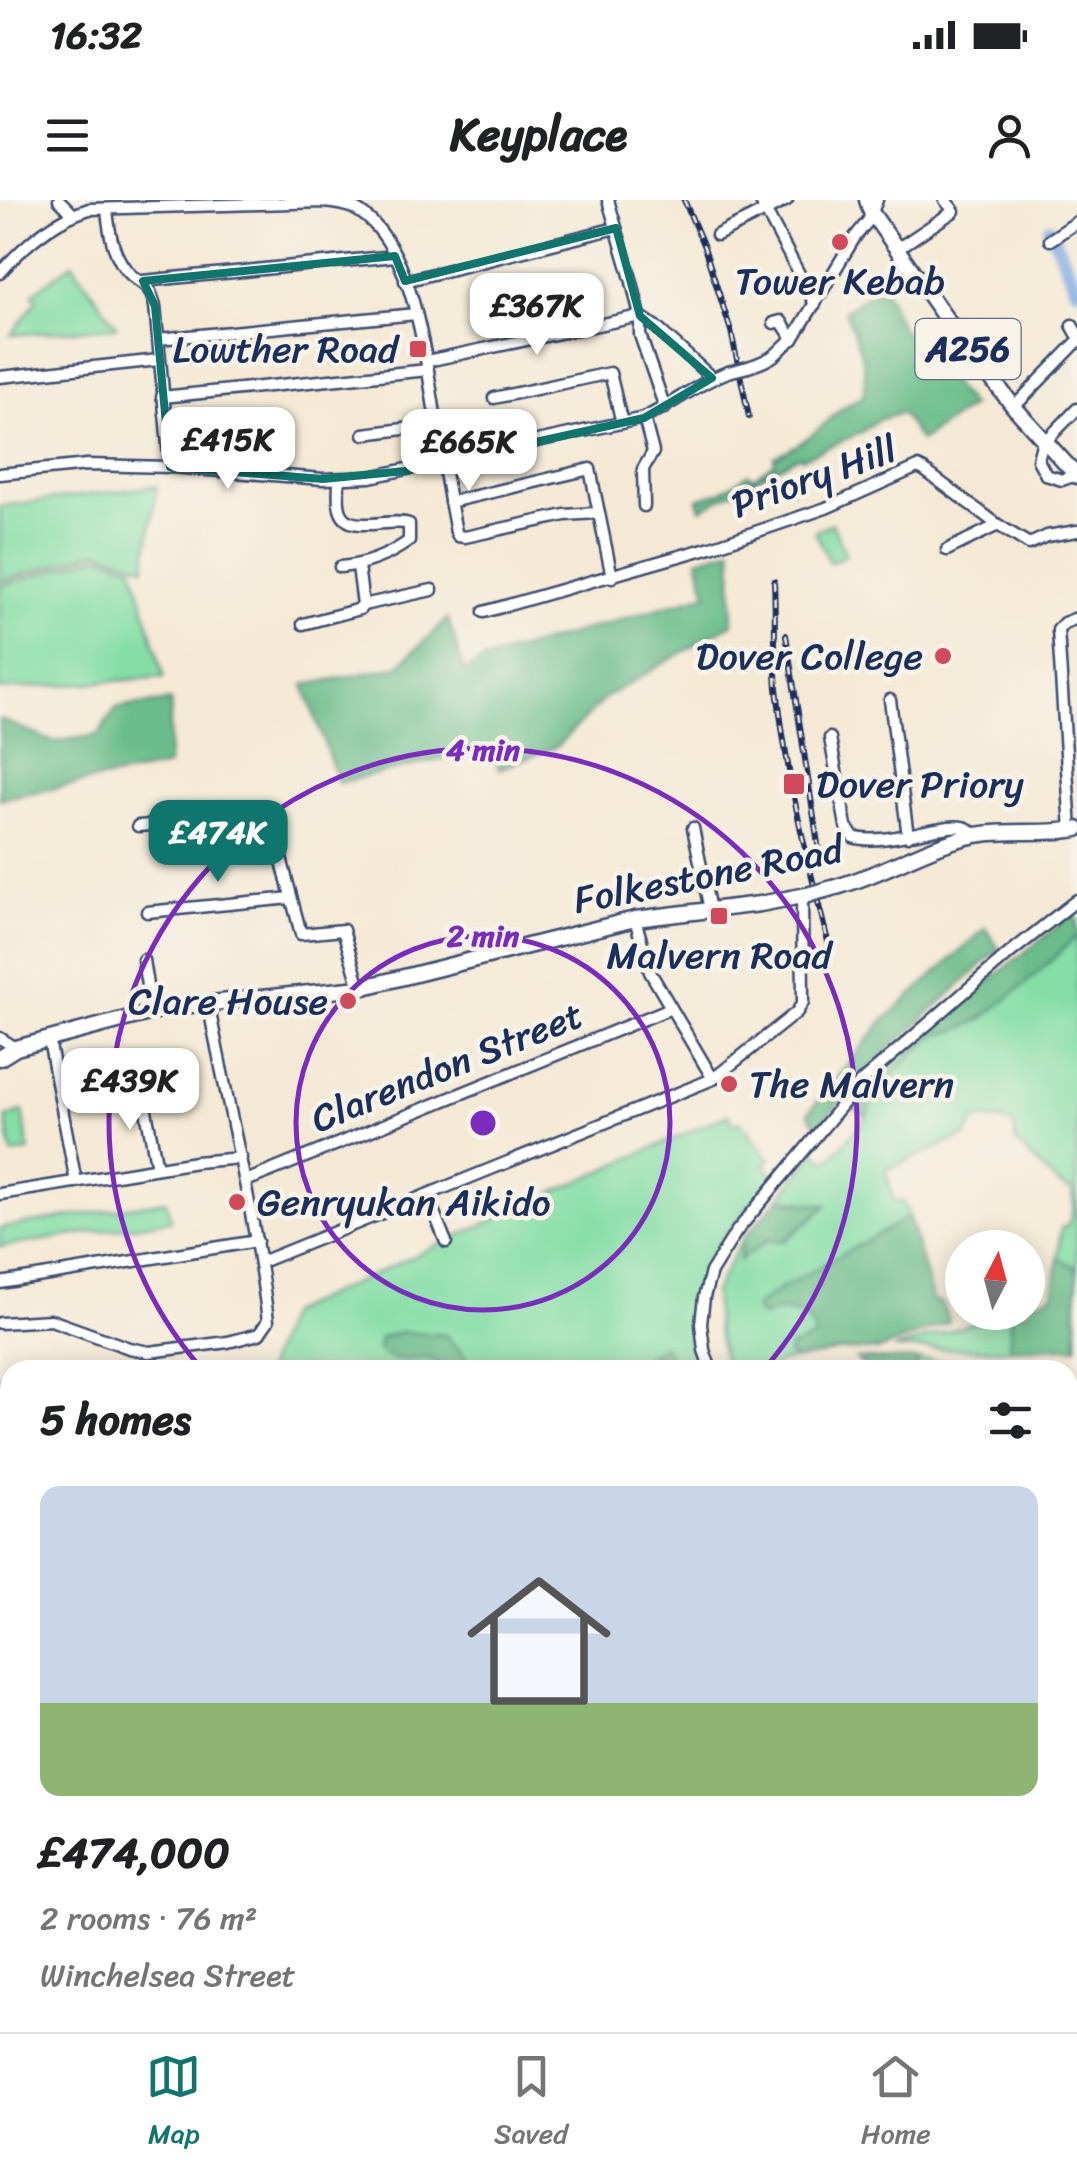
<!DOCTYPE html>
<meta charset="utf-8">
<style>
:root{--surface:#fff;--page:#f6f6f6;--text:#202124;--muted:#757577;--line:#e0e0e0;--accent:#0f766e}
body{margin:0;font-family:Sriracha,sans-serif;background:var(--page);color:var(--text);height:100vh;display:flex;flex-direction:column;font-size:38px;white-space:nowrap}
*{box-sizing:border-box;margin:0}
p{font-size:32px;color:var(--muted)}
.icon{flex:none;width:55px;height:55px;fill:none;stroke:currentColor;stroke-width:2;stroke-linecap:round;stroke-linejoin:round}
.map{position:relative;flex:1;overflow:hidden}
.details{position:absolute;left:0px;top:1160px;width:1078px;height:672px;display:flex;flex-direction:column;background:var(--surface);border-radius:30px 30px 0 0;box-shadow:0 5px 25px #0003}
.details>*{flex:none}
.needle{width:65px;rotate:6deg}
.tools{position:absolute;left:945px;top:1030px;display:grid;gap:20px}
.tools a{display:grid;place-items:center;width:100px;height:100px;border-radius:50%;background:var(--surface);box-shadow:0 5px 25px #0003;font-size:50px}
.price{position:absolute;translate:-50% -85px;padding:0 22px;border-radius:20px;background:#fff;color:#222;font-size:32px;line-height:65px;filter:drop-shadow(0 2px 5px #0008)}
.price::after{content:'';position:absolute;left:50%;top:60px;width:30px;height:22px;margin-left:-15px;background:inherit;clip-path:polygon(0 0,100% 0,50% 100%)}
.price.selected{background:var(--accent);color:#fff}
ul{padding:0;list-style:none}
li{display:grid;align-content:center;gap:20px;height:530px;padding:0 40px}
li span{display:grid;place-items:center;height:310px;border-radius:20px;color:#555}
li>.icon{margin-inline-start:auto}
span .icon{width:180px;height:180px;fill:#fffc;stroke-width:1}
li b{font-size:42px}
h2{display:flex;justify-content:space-between;align-items:center;height:120px;padding:0 40px;font-size:42px}
.status{display:flex;justify-content:space-between;align-items:center;height:70px;padding:0 50px;background:var(--surface);direction:ltr}
.status svg{height:28px;fill:currentColor}
header{display:flex;justify-content:space-between;align-items:center;height:130px;padding:0 40px;background:var(--surface);font-size:45px;font-weight:700}
.dock{display:flex;justify-content:space-around;align-items:center;height:140px;border-top:2px solid var(--line);background:var(--surface);font-size:28px;color:var(--muted)}
.dock a{display:grid;justify-items:center;gap:5px}
.dock .selected{color:var(--accent)}
.map>svg:first-child{display:block}
.green{fill:#84dea5;stroke:#508682;stroke-width:2.5}
.forest{fill:#6bbd8a;stroke:#437674;stroke-width:2.5}
.lines{fill:none;stroke-linecap:round;stroke-linejoin:round}
.river{stroke:#7aa9e4;stroke-width:14}
.minor-casing{stroke:#3c4b70;stroke-width:15}
.major-casing{stroke:#3c4b70;stroke-width:19}
.highway-casing{stroke:#3c4b70;stroke-width:20}
.minor{stroke:#fff;stroke-width:10}
.major{stroke:#fff;stroke-width:14}
.highway{stroke:#fff;stroke-width:15}
.rail-casing{stroke:#1b2f5e;stroke-width:6}
.rail{stroke:#f7f3e8;stroke-width:2.5;stroke-dasharray:8;stroke-linecap:butt}
.minor-bridge-casing{stroke:#3c4b70;stroke-width:15;stroke-linecap:butt}
.major-bridge-casing{stroke:#3c4b70;stroke-width:19;stroke-linecap:butt}
.highway-bridge-casing{stroke:#3c4b70;stroke-width:20;stroke-linecap:butt}
.minor-bridge{stroke:#fff;stroke-width:10}
.major-bridge{stroke:#fff;stroke-width:14}
.highway-bridge{stroke:#fff;stroke-width:15}
.marked{fill:none;stroke:#0f766e;stroke-width:8;stroke-linejoin:round}
.ring{fill:none;stroke:#7b2cbf;stroke-width:5}
.poi-dot{fill:#d1495b;stroke:#f7f3e8;stroke-width:4}
.labels{text-anchor:middle;dominant-baseline:central;stroke-width:9;stroke-linejoin:round;paint-order:stroke}
.shield{fill:#f7f3e8;stroke:#5d6a87;stroke-width:2.5}
.shield-label{font-size:35px;font-weight:bold;fill:#1b2f5e}
.poi-label{font-size:38px;fill:#1b2f5e;stroke:#f7f3e8;text-anchor:end}
.street-label{font-size:38px;fill:#1b2f5e;stroke:#f7f3e8}
.centre{fill:#7b2cbf;stroke:#f7f3e8;stroke-width:5}
.ring-label{font-size:30px;text-anchor:middle;font-weight:bold;fill:#7b2cbf;stroke:#f7f3e8;stroke-width:9;stroke-linejoin:round;paint-order:stroke}
</style>
<div class="status"><b>16:32</b><svg viewBox="0 0 49 12"><path d="M0 12V9h3v3zM5 12V6h3v6zM10 12V3h3v9zM15 12V0h3v12zM26 1h20v11H26zM47 4h2v5h-2z"/></svg></div>
<header><svg class="icon" aria-label="menu" viewBox="0 0 24 24"><path d="M4 6h16M4 12h16M4 18h16"/></svg>Keyplace<svg class="icon" aria-label="person" viewBox="0 0 24 24"><circle cx="12" cy="8" r="4"/><path d="M4 21q1-7 8-7t8 7"/></svg></header>
<div class="map">
<svg width="1077" height="1832" viewBox="0 0 1077 1832">
<rect width="100%" height="100%" fill="#f7f3e8"/>
<filter id="ink" filterUnits="userSpaceOnUse"><feTurbulence type="fractalNoise" baseFrequency=".01" numOctaves="2"/><feDisplacementMap in="SourceGraphic" scale="20" xChannelSelector="R" yChannelSelector="G"/><feConvolveMatrix kernelMatrix="1 2 1 2 8 2 1 2 1" color-interpolation-filters="sRGB"/></filter>
<filter id="wash" filterUnits="userSpaceOnUse"><feTurbulence type="fractalNoise" baseFrequency=".0048" numOctaves="4" result="noise"/><feDisplacementMap in="SourceGraphic" scale="40" xChannelSelector="R" yChannelSelector="G"/><feGaussianBlur stdDeviation="2.25" result="paint"/><feColorMatrix in="noise" values="0 0 0 0 0 0 0 0 0 0 0 0 0 0 0 0 0 1.4 0 .05"/><feComposite in="paint" operator="in"/></filter>
<g filter="url(#wash)">
<rect width="100%" height="100%" fill="#f4e9d4"/>
<g class="green">
<path d="M72,63l45,64 -106,8 26,-35 -5,-6z"/>
<path d="M157,286l-12,81 -45,-16 -100,31v-76z"/>
<path d="M832,323l14,32 -16,8 -15,-32z"/>
<path d="M101,355l32,12 31,110 -164,13v-104z"/>
<path d="M1077,736v332l-19,-10 3,-30 7,-3c5,-11 8,-23 4,-34l-13,-6 -44,-43v-12l-5,-7 -26,-5 -9,3 -8,14 -81,35 8,31h9l6,16 -125,70 -28,19 17,6 15,-1 14,4 12,13 6,24 -42,11 -5,7h-47l-10,-45 -2,-33 29,-54 -3,20 28,-18 17,1 41,-35 -46,-8 34,-46 14,9 39,-44 6,-21 39,-41 28,-22 40,-12z"/>
<path d="M23,911l6,40 -17,3 -6,-36z"/>
<path d="M728,914l6,10 6,-3 30,38 -5,4 9,15 -50,59 -26,58 -10,46 14,29h-24l-15,-24 -34,24h-363l22,-57z"/>
<path d="M166,1001l5,19 -171,27v-19z"/>
<path d="M1004,1113h7l-2,36h-115z"/>
<path d="M918,1160l51,3 -3,7h-52z"/>
<path d="M10,1175v234l-10,2v-235z"/>
<path d="M63,1823l349,-1 1,10h-354l-2,-6z"/>
<path d="M493,1823h85l-5,9h-114z"/>
</g>
<g class="forest">
<path d="M885,89l18,43 17,4 16,23 -11,9 7,9 9,-6 30,35 -51,35 -19,-28 -23,7 -18,13 -58,25 -3,-2 -98,53 -3,-10 22,-7 29,-18 3,4 23,-15 -1,-6c13,-6 25,-12 36,-21 20,-15 29,-29 53,-40 8,-28 -9,-60 -18,-86l30,-19z"/>
<path d="M732,349l1,74 -127,74 -50,50 -57,22 -10,-21 -151,35 -34,-98 93,-18 51,-49 16,53 20,-11 223,-66 -9,-35z"/>
<path d="M171,501l-3,65 -168,33v-80l53,23 45,-7 18,-27z"/>
<path d="M1073,714l4,4v18c-28,25 -101,101 -137,97l-28,22 -39,41 -6,21 -16,-10 27,-35 30,-27z"/>
<path d="M986,728l13,21 -135,124 -46,54 -10,-14 75,-92z"/>
<path d="M780,998l13,4 34,3 -43,36 -16,-1 -28,20 3,-22z"/>
<path d="M909,1017l24,84 9,2 7,19 -70,28 -40,1 -43,9 -8,-6 1,-6 26,-11c-3,-26 -31,-31 -52,-20l-7,-6v-5l27,-19z"/>
<path d="M1058,1058l19,10v79l-68,2 3,-36 16,-1v-12l10,1 15,-7z"/>
<path d="M399,1132l46,3 29,30v5h-28l-16,-12c-19,0 -38,7 -52,-8l2,-12z"/>
<path d="M663,1145l15,25h-49z"/>
<path d="M856,1159l62,1 -4,10h-46z"/>
<path d="M1011,1161l12,4 2,5h-59l3,-7z"/>
</g>
<g class="lines">
<path class="river" d="M1050,29l27,60"/>
</g>
</g>
<g filter="url(#ink)">
<g class="lines">
<g class="minor-casing">
<g id="minor">
<path d="M59,0l14,14"/>
<path d="M608,0l24,82 8,34v19l25,73"/>
<path d="M760,0l55,104"/>
<path d="M107,9c2,23 6,50 25,67 15,12 17,8 23,30l15,161"/>
<path d="M717,35l70,-35"/>
<path d="M1050,40l27,-18"/>
<path d="M897,49l57,-38 -9,-11"/>
<path d="M0,73c23,-27 54,-53 89,-64l234,-7c11,1 21,2 30,6 62,31 73,157 84,218 6,35 12,71 19,106l2,4 7,1 100,-22 32,-2"/>
<path d="M143,81l252,-25"/>
<path d="M405,81l211,-53"/>
<path d="M640,116l16,11 56,51"/>
<path d="M774,123l7,-2 12,18"/>
<path d="M1072,125l5,9"/>
<path d="M158,139l258,-25"/>
<path d="M427,161l213,-45"/>
<path d="M748,167c10,-3 19,-6 28,-13 6,-5 10,-11 17,-15l62,-102 13,-16 9,-21"/>
<path d="M0,177l159,-17"/>
<path d="M162,197l266,-27"/>
<path d="M494,198l116,-25 12,50"/>
<path d="M1014,207l63,-65"/>
<path d="M644,218l9,34 -10,17 1,37"/>
<path d="M364,234l72,-9"/>
<path d="M1043,240l-5,20 8,15 16,5 14,-5"/>
<path d="M1045,242l32,-33"/>
<path d="M0,274l87,-9 83,2 153,12 47,-2 274,-59c29,-14 54,-35 84,-46"/>
<path d="M339,280c0,10 -2,23 2,32 8,23 49,5 68,12v17c-21,15 -45,24 -69,26"/>
<path d="M450,302l140,-33 22,108"/>
<path d="M947,350l51,-25"/>
<path d="M358,366l5,39 69,-15"/>
<path d="M484,412l227,-65 115,-39 92,-41 6,3 74,55 31,19 18,-8 30,-5"/>
<path d="M303,424l57,-15 3,-4"/>
<path d="M890,500l18,136"/>
<path d="M830,538l16,88 7,11c34,11 98,-19 115,-8 3,2 4,5 6,7"/>
<path d="M138,626l132,-10 31,118 42,-4 17,58"/>
<path d="M693,628l17,82"/>
<path d="M1071,630l-13,-200 6,-7 13,-5"/>
<path d="M147,712l144,-14"/>
<path d="M635,719l15,53 63,107"/>
<path d="M143,760l8,51"/>
<path d="M0,838l16,10"/>
<path d="M49,840l27,142"/>
<path d="M142,890l15,78"/>
<path d="M246,981l425,-173"/>
<path d="M0,994l196,-32 45,-4"/>
<path d="M427,995l19,47"/>
<path d="M261,1062l452,-183 84,-67 6,-10 -1,-106"/>
<path d="M0,1083l257,-42"/>
<path d="M0,1123l51,-3 78,28 20,4 79,-10 31,-8 9,-13c-13,-108 -40,-212 -60,-319"/>
<path d="M711,1170l-7,-20 -3,-26 3,-27 7,-25 25,-40 125,-150 150,-130 66,-52"/>
<path d="M1068,1329l9,6"/>
<path d="M1068,1418l9,-4"/>
<path d="M720,1822l10,10"/>
<path d="M582,1832l6,-10"/>
<path d="M930,1832l24,-10"/>
</g>
</g>
<g class="major-casing">
<g id="major">
<path d="M867,0l4,12 87,124 56,71 63,69"/>
<path d="M836,687c48,-13 91,-42 140,-52 33,-6 67,0 101,-6"/>
<path d="M0,858l16,-10 155,-41 189,-19 275,-69 125,-15 47,-9"/>
</g>
</g>
<g class="highway-casing">
<g id="highway">
<path d="M1068,1373l9,-9"/>
<path d="M1068,1404l9,-10"/>
<path d="M836,1832l5,-10"/>
<path d="M848,1832l4,-10"/>
</g>
</g>
<use href="#minor" class="minor"/>
<use href="#major" class="major"/>
<use href="#highway" class="highway"/>
<g class="rail-casing">
<g id="rail">
<path d="M684,0l20,47 27,84 18,86"/>
<path d="M774,381c2,39 -1,77 4,116 10,87 31,171 53,256"/>
<path d="M786,435l34,222"/>
<path d="M1009,1822l2,10"/>
</g>
</g>
<use href="#rail" class="rail"/>
<g class="minor-bridge-casing">
<path id="minor-bridge" d="M728,172l20,-5"/>
</g>
<g class="major-bridge-casing">
<path id="major-bridge" d="M807,695l29,-8"/>
</g>
<g class="highway-bridge-casing">
<path id="highway-bridge" d="M940,1822l3,10"/>
</g>
<use href="#minor-bridge" class="minor-bridge"/>
<use href="#major-bridge" class="major-bridge"/>
<use href="#highway-bridge" class="highway-bridge"/>
</g>
</g>
<path class="marked" d="M616,28l24,88 72,62 -68,40 -239,53 -82,8 -153,-12 -15,-161 -12,-25 252,-25 10,25z"/>
<g class="ring">
<circle cx="483" cy="923" r="187"/>
<path d="M201 1168A374 374 0 1 1 765 1168"/>
</g>
<g class="poi-dot">
<circle cx="840" cy="42" r="10"/>
<rect x="408" y="139" width="20" height="20" rx="5"/>
<circle cx="943" cy="456" r="10"/>
<rect x="782" y="572" width="24" height="24" rx="5"/>
<rect x="709" y="706" width="20" height="20" rx="5"/>
<circle cx="348" cy="801" r="10"/>
<circle cx="729" cy="884" r="10"/>
<circle cx="237" cy="1002" r="10"/>
</g>
<g class="labels">
<rect class="shield" x="915.5" y="119" width="105" height="60" rx="8"/>
<g class="shield-label">
<text x="968" y="149">A256</text>
</g>
<g class="poi-label">
<text x="840" y="81" text-anchor="middle">Tower Kebab</text>
<text x="398" y="149">Lowther Road</text>
<text x="923" y="456">Dover College</text>
<text x="816" y="584" text-anchor="start">Dover Priory</text>
<text x="719" y="755" text-anchor="middle">Malvern Road</text>
<text x="328" y="801">Clare House</text>
<text x="749" y="884" text-anchor="start">The Malvern</text>
<text x="257" y="1002" text-anchor="start">Genryukan Aikido</text>
</g>
<g class="street-label">
<text transform="translate(814 277) rotate(-20)">Priory Hill</text>
<text transform="translate(708 675) rotate(-11)">Folkestone Road</text>
<text transform="translate(447 867) rotate(-22)">Clarendon Street</text>
</g>
</g>
<circle cx="483" cy="923" r="15" class="centre"/>
<g class="ring-label">
<text x="483" y="560">4 min</text>
<text x="483" y="746">2 min</text>
</g>
</svg>
<div class="tools">
<a><svg class="needle" viewBox="-14 -14 28 28"><path d="M0-13l5 13h-10z" fill="#e53935"/><path d="M0 13l5-13h-10z" fill="#757577"/></svg></a>
</div>
<b class="price" style="left:537px;top:158px">£367K</b>
<b class="price" style="left:228px;top:292px">£415K</b>
<b class="price" style="left:469px;top:294px">£665K</b>
<b class="price selected" style="left:218px;top:685px">£474K</b>
<b class="price" style="left:130px;top:933px">£439K</b>
<section class="details">
<h2>5 homes<svg class="icon" aria-label="filters" viewBox="0 0 24 24"><path d="M4 7h16M4 17h16"/><circle cx="9" cy="7" r="2"/><circle cx="15" cy="17" r="2"/></svg></h2>
<ul>
<li><span style="background:linear-gradient(#c9d6e8 70%,#8fb573 0)"><svg class="icon" aria-label="home" viewBox="0 0 24 24"><path d="M3 11l9-7 9 7M6 9v11h12V9"/></svg></span><div><b>£474,000</b><p>2 rooms · 76 m²</p><p>Winchelsea Street</p></div></li>
</ul>
</section>
</div>
<nav class="dock">
<a class="selected"><svg class="icon" aria-label="map" viewBox="0 0 24 24"><path d="M3 6l6-2 6 2 6-2v14l-6 2-6-2-6 2zM9 4v14M15 6v14"/></svg>Map</a>
<a><svg class="icon" aria-label="saved" viewBox="0 0 24 24"><path d="M7 4h10v16l-5-4-5 4z"/></svg>Saved</a>
<a><svg class="icon" aria-label="home" viewBox="0 0 24 24"><path d="M3 11l9-7 9 7M6 9v11h12V9"/></svg>Home</a>
</nav>
